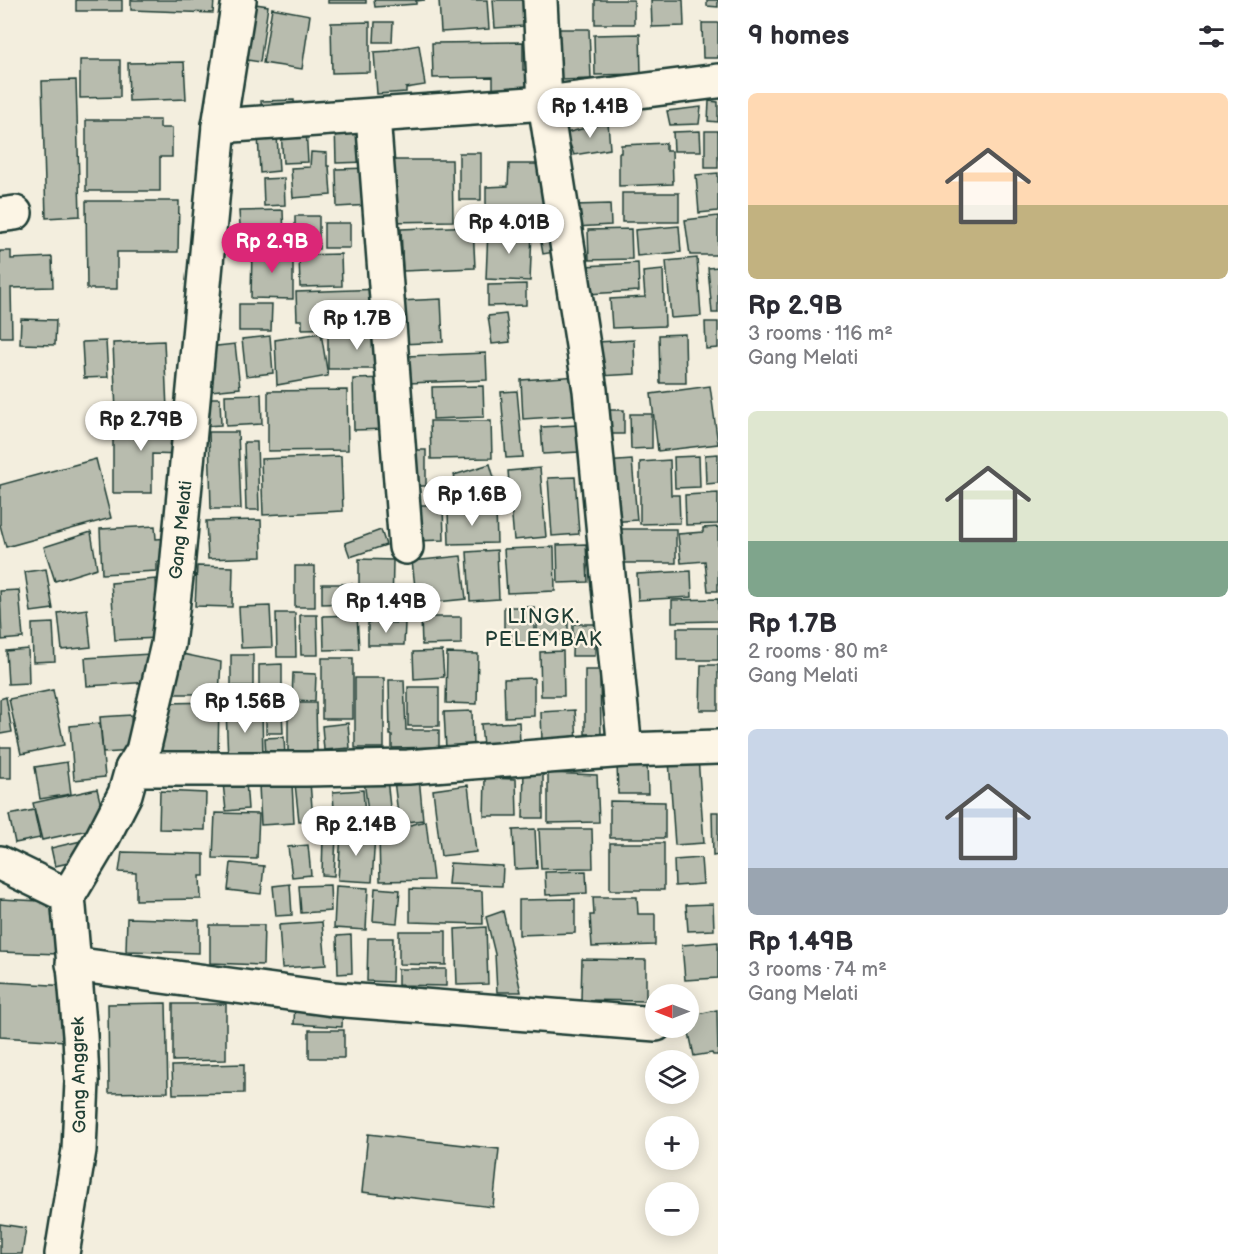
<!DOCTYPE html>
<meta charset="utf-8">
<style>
:root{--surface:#fff;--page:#f2f2f3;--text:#2b2b33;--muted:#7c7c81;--accent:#db2777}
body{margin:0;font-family:"Balsamiq Sans",sans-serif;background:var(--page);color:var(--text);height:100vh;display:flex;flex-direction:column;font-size:22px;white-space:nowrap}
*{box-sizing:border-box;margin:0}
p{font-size:20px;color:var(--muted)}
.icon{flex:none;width:33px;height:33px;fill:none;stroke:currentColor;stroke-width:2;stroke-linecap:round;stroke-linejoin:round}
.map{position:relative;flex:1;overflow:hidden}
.panel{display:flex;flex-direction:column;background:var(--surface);width:540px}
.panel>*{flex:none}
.needle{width:39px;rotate:270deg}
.fabs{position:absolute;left:645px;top:984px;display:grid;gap:12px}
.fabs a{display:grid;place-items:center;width:54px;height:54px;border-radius:50%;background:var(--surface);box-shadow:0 3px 15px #0003;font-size:30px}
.price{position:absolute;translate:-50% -51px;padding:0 14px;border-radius:21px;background:#fff;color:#222;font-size:20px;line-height:39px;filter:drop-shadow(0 2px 3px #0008)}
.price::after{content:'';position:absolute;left:50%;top:36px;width:18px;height:14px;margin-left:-9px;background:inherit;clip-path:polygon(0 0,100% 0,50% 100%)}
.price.current{background:var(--accent);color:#fff}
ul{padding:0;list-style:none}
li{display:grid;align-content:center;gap:12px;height:318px;padding:0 30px}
li span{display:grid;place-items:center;height:186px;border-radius:9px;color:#555}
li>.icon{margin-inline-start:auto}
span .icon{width:108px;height:108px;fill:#fffc;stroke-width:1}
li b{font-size:26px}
h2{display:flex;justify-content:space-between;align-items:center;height:72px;padding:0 30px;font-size:26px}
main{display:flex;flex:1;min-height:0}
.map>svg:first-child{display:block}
.building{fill:#b8bcae;stroke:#1f3d34;stroke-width:1.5}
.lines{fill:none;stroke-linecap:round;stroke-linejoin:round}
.minor-casing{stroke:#1f3d34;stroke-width:38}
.minor{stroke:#fcf5e5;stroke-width:33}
.labels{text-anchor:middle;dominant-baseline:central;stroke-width:5;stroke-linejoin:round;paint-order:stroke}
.street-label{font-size:18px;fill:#1f3d34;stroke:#fcf5e5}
.neighbourhood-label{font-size:20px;letter-spacing:1.5px;fill:#1f3d34;stroke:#fcf5e5}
</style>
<main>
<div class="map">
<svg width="718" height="1254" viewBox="0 0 718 1254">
<rect width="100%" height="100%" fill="#f3eede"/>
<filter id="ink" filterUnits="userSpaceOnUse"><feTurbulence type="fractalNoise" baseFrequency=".0167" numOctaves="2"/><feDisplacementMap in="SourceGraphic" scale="12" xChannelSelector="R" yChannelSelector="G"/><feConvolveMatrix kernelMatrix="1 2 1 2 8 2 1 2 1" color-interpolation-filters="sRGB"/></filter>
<g filter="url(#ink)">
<g class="building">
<rect x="76" y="0" width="46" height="11"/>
<path d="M131,0h83l-1,13 -82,-3z"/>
<rect x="328" y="0" width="38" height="3"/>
<path d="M374,0h51l-9,1v3l-41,3z"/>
<path d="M439,0h48l2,29 -48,3z"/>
<path d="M493,0h30l1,26 -29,2z"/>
<rect x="595" y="0" width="39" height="24"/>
<path d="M651,0h32l1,26 -32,1z"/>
<path d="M707,0h11v7l-11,-1z"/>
<path d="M249,3l19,3 -8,56 -19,-3z"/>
<path d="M272,8l38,7 -8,54 -39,-6z"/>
<path d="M370,22v50l-38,1 -1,-50z"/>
<path d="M375,22h18l-1,20h-18z"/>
<path d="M702,23h16v35h-15z"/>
<path d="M558,29h31l2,50 -31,1z"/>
<path d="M640,34l1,40 -46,1 -1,-40z"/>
<path d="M523,42v28h5l1,24 -36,1v-18l-60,1 -1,-35z"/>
<path d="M419,45l6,40 -19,3v4l-29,2 -3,-42 17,-1v-1z"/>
<path d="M80,60h40v37l-40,1z"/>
<path d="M184,62l2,37 -57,2 -1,-38z"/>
<path d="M76,80l4,136 -34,2 -4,-137z"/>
<path d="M294,100l1,14 -33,2 -1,-15z"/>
<path d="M709,101l9,1v20l-10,-1z"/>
<path d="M701,107l-2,17 -29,1 -3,-14z"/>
<path d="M86,120h74v8h12v29h-12v34h-74z"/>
<path d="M366,122l1,40 -31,1 -1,-40z"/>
<path d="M608,122l2,27 -36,6 -8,-22z"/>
<path d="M306,128l2,34 -25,1 -2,-33z"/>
<path d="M700,131l1,20h-27l-1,-19z"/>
<rect x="705" y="131" width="13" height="37"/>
<path d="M277,134l2,37 -19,2 -2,-38z"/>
<path d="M666,143v8h6l1,33 -54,2v-33h2v-8z"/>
<path d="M311,152l16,1v13h2l2,29 -38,3 -2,-30 19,-1z"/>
<rect x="459" y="153" width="22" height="47"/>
<path d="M386,160h66l1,61 -66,1z"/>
<path d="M509,164h31v22h12l1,38 -67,1v-38l22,-1z"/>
<path d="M369,168l2,37 -34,2 -1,-38z"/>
<path d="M718,173v38l-19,2 -3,-38z"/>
<path d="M284,178l1,27 -21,1 -1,-27z"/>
<rect x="622" y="193" width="57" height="29"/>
<path d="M86,201h93l-1,51h-61v37h-30z"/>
<path d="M610,204l1,21 -36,2 -1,-22z"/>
<path d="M283,210l1,28 -43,2 -2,-29z"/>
<rect x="295" y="216" width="24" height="33"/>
<path d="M718,216v39h-28l-5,-35z"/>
<rect x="324" y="223" width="26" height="25"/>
<path d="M473,226l2,42 -72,3 -2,-42z"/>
<path d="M679,226l2,26 -44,4 -2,-26z"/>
<path d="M488,229l44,2 -2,50 -44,-2z"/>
<path d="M557,229l3,22 -17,3 -4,-23z"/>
<path d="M631,229l1,30 -43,1 -1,-30z"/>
<path d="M252,250h41v49l-42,-1z"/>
<path d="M0,251h11v8l41,-2 1,30 -42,1 1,49h-12z"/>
<path d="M341,254l1,32 -42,1 -1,-32z"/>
<path d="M697,258l4,58 -30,2 -5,-57z"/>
<path d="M638,263l1,28 -52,3 -2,-28z"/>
<path d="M718,267v46h-6l-4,-45z"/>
<path d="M663,270l2,56 -53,2 -2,-29 35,-2 -2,-25z"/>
<path d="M526,284v21l-38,1v-21z"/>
<path d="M382,289l1,28 -35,1v10l-46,1v-9h-5l-1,-28z"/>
<path d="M441,299l2,43 -41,2 -3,-43z"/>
<path d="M239,304h33l-1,27h-32z"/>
<path d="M506,314l4,28 -18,2 -4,-28z"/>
<path d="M21,319l35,1 -1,25 -35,-1z"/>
<path d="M705,322h13v26l-12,1z"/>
<path d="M321,333l7,43 -51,9 -2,-45z"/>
<path d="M386,333v36h-58v-35z"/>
<path d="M685,334l1,49h-26l-1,-48z"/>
<path d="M270,336l3,37 -27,3 -4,-37z"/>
<path d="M634,340l1,34 -36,2 -2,-34z"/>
<path d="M106,341l2,36 -24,1 -2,-36z"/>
<path d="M164,341l3,69 -51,2 -3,-69z"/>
<path d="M235,344l5,44 -29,3 -3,-44z"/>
<path d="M486,353l1,27 -79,3 -2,-27z"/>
<path d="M579,376l3,39 -59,4 -2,-39z"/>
<path d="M387,378l1,51 -34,1 -1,-51z"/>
<path d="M483,386l1,31 -51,2 -1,-32z"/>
<path d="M710,386l8,58 -60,7 -7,-57z"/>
<path d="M347,390l1,60 -80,1v-60z"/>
<path d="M517,391l6,66 -17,1 -5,-66z"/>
<path d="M261,394l1,30 -36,2 -1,-31z"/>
<path d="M204,398h16l1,27 -16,1z"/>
<rect x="601" y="410" width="23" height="24"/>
<path d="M630,414h22v34l-21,1z"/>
<path d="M113,420h39v2l32,2 -2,31 -30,-1v39h-39z"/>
<path d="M430,421h61l1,37 -61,1z"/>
<path d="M578,425l1,27 -36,2 -2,-27z"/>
<path d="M209,432h29l3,77h-30z"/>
<path d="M244,442h13l2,68h-13z"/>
<rect x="413" y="450" width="13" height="36"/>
<path d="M718,454v29l-12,1 -1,-29z"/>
<path d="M341,456l2,55 -80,4 -2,-56z"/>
<path d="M699,456l1,31 -25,1 -1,-31z"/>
<path d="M96,459l15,59 -105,29 -6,-22v-40z"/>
<path d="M632,460l5,60 -27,2 -6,-60z"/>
<path d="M670,460l1,35h8l1,28 -40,1v-62z"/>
<path d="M490,464l9,31 -36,10 -9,-30z"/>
<path d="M540,468l6,69 -32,3 -6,-69z"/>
<path d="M575,477l4,57 -27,2 -4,-58z"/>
<path d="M718,493v31l-32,1 -1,-30z"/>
<path d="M410,505h33l1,35 -32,1z"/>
<path d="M496,510l1,33 -48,1 -1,-33z"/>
<path d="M261,520l1,37 -54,2 -2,-38z"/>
<path d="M155,526l1,13 14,-1 1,23 -14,1v9l-55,3 -2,-45z"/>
<path d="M718,527v64h-10l-3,-30 -24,2 -3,-29 25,-2v-4z"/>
<rect x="615" y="529" width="61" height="34"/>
<path d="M381,530l5,15 -36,12 -5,-14z"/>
<path d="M91,532l6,36 -42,13 -11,-34z"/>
<path d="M586,544l2,38 -30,1 -1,-38z"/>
<path d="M554,547l1,44 -48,2 -3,-44z"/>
<path d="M497,550l2,49 -29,2 -3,-49z"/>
<path d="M461,556l5,43 -49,5 -5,-43z"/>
<path d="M359,559l34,1 -1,53h-33z"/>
<path d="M197,566l36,1 -1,40 -37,-1z"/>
<rect x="295" y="566" width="20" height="41"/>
<path d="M46,569l7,40 -22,3 -6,-40z"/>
<path d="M691,571l1,26 -54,3 -1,-26z"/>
<path d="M156,579l3,59 -44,2 -4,-57z"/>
<path d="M322,584h30v19l-30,1z"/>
<path d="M19,590l4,48 -21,2 -2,-49z"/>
<path d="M718,599v22l-46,1v-22z"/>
<path d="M270,606l2,41 -31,1 -2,-41z"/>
<rect x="504" y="607" width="30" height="38"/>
<path d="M87,609l4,38 -29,3 -4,-37z"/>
<path d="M568,612v23h-31v-22z"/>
<path d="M276,613h19l1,44h-19z"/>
<path d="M300,615h17l1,40h-17z"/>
<path d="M357,615l2,34 -35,1 -1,-34z"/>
<path d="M421,617h40v27l-39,1z"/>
<path d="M368,622l37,1 -1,22h-36z"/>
<path d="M53,623l2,38 -22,1 -1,-38z"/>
<path d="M573,624h22v32h-23z"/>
<rect x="677" y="628" width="41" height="32"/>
<path d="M28,649l1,34 -21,1 -2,-33z"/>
<path d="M442,651l2,26 -30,2 -1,-27z"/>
<path d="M563,651l1,45h-23l-1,-44z"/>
<path d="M178,653l43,9 -2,32h-49z"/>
<path d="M447,653l31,1 -1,50 -31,-1z"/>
<path d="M150,654l1,28 -64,4 -2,-28z"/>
<rect x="231" y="655" width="22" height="31"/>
<rect x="322" y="658" width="31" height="61"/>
<path d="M282,664v35l-23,1v-35z"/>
<path d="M701,665h17v45h-18z"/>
<path d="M585,670h15l1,64h-16z"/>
<path d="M293,673l23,1 -1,27 -23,-1z"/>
<rect x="355" y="678" width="29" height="70"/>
<path d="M534,678v38l-29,1 -1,-38z"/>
<path d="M389,680h15l2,50h33v17l-47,1v-13h-2z"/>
<rect x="408" y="687" width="31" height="39"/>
<path d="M53,690l11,55 -43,9 -12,-55z"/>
<path d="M6,697l6,35 -12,2v-35z"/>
<path d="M219,702l-1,55h-62l9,-54z"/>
<path d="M288,703h28l1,48h-29z"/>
<path d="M226,710h36l1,49h-35z"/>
<path d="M266,710h16l1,23h-17z"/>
<path d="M575,710l2,31 -35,1 -1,-30z"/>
<path d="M472,711l1,37 -27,1 -2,-37z"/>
<path d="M131,715l2,36 -30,2 -3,-36z"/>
<path d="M519,722l1,22 -37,2 -2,-22z"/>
<path d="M100,723l5,54 -31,3 -4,-54z"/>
<path d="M348,723l2,25 -26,2 -2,-24z"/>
<path d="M284,737l1,20h-19l-1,-19z"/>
<rect x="0" y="747" width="11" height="31"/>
<path d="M698,757l6,86 -29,2 -6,-85z"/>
<path d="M67,762l4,32 -31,5 -5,-32z"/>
<path d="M647,762l1,32h-30l-1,-31z"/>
<path d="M524,768l19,2v48h-20z"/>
<path d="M548,773l49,2 2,47 -51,1z"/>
<path d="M419,777l4,43 -24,3 -5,-43z"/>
<path d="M387,778l5,49 -22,2 -6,-49z"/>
<path d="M485,778l31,1 1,37h-33z"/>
<path d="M246,781l2,28 -22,2 -3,-28z"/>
<path d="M310,782l3,38 -14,1 -4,-37z"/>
<path d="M292,783l2,40 -33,2 -2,-40z"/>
<path d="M468,785l8,67 -35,4 -8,-66z"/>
<path d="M97,789l9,37 -64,14 -9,-37z"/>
<path d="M363,790l3,38 -31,2 -2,-38z"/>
<path d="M160,791l46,2 -1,37 -46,-1z"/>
<path d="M610,801l55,1v36h-55z"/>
<path d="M34,810l6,28 -25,5 -6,-28z"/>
<path d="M712,812h6v43l-5,1z"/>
<path d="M215,813l44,1 -2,45 -44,-1z"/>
<path d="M426,821l7,59 -53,1 -1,-48z"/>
<path d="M535,829l2,39 -22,1 -2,-39z"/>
<path d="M539,829h53l1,39 -52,1z"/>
<path d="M341,833l34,2 -3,47 -34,-2z"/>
<path d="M323,837h13l-2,39 -12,-1z"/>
<path d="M81,841l5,18 -31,7 -4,-18z"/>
<rect x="610" y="843" width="54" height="47"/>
<path d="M308,845l3,30 -19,2 -4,-30z"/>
<path d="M122,852l82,2v22h-4l1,23 -65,1v-27l-17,-1z"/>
<path d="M701,858l2,26 -28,2 -1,-26z"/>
<path d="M231,863l33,3 -3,28 -33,-4z"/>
<path d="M450,863l53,3 -1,20 -54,-2z"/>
<path d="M586,871l1,22 -41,2 -1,-23z"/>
<path d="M290,884l2,31 -16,1 -3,-30z"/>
<path d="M330,885l1,26 -30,2 -2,-27z"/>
<path d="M336,886l32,2 -2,42 -32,-2z"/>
<path d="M375,888l25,2 -3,33 -24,-2z"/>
<path d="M410,889l72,2 1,33 -73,-2z"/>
<path d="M593,897h44l1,17h17v31l-63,2 -2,-32h4z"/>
<path d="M0,899l61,3 -2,52 -59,-2z"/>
<path d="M575,899v34l-56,2v-35z"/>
<path d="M713,904l1,26 -26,1 -2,-26z"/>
<path d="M503,911l18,81h-24l-2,-38 -9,-37z"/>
<path d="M127,918l72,2v33l-73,-2z"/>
<path d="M322,922l4,43 -44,3 -3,-43z"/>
<path d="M210,925h54l-1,40 -53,-2z"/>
<path d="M486,927l2,57 -31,1 -2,-56z"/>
<path d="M399,931h47v34l-47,-1z"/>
<path d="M351,935l1,38 -14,1 -1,-38z"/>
<path d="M368,938h25l-1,44 -25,-1z"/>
<path d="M718,942v36l-33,2 -3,-35z"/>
<path d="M582,959l64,1v41l-65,-1z"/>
<path d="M398,969h48v17l-48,-1z"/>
<path d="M0,982l68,4 -3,55 -65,-4z"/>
<path d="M295,999l48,2 -1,26 -48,-3z"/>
<path d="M166,1003l2,89 -59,1 -1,-89z"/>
<path d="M173,1004h53v56l-53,1z"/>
<path d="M717,1010l1,45h-5l-1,-2 -18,3 -6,-28v-12z"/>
<rect x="309" y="1030" width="35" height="28"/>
<path d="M244,1064v29l-71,1 -1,-28z"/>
<path d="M368,1134l131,15 -6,58 -131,-15z"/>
<path d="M0,1224l26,4 -4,26h-22z"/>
</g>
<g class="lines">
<g class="minor-casing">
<g id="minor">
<path d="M540,0l5,103 45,287 35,360"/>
<path d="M373,116l33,431"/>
<path d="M219,126l326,-23 173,-22"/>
<path d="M0,215l15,-2"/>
<path d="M132,769h174l102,-2 217,-17 93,-3"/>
<path d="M0,863l68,33"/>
<path d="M68,896l34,-57 23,-45 7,-25 11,-18 25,-107 9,-76 42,-442 20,-126"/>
<path d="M73,964l260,35 323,25"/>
<path d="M62,1254l17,-104 3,-69 -2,-46 -12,-139"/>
</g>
</g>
<use href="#minor" class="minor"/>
</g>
</g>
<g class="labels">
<g class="street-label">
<text transform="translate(181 530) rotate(-84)">Gang Melati</text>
<text transform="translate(79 1075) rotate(-91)">Gang Anggrek</text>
</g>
<g class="neighbourhood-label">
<text x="544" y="617">LINGK.<tspan x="544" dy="23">PELEMBAK</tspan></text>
</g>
</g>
</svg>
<div class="fabs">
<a><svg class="needle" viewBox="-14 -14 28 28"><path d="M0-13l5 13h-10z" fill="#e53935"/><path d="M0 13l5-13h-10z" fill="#7c7c81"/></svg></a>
<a><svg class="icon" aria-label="layers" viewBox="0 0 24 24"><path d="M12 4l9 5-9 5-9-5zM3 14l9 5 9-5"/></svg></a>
<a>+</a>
<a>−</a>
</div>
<b class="price" style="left:590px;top:139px">Rp 1.41B</b>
<b class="price" style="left:509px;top:255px">Rp 4.01B</b>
<b class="price current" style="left:272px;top:274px">Rp 2.9B</b>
<b class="price" style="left:357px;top:351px">Rp 1.7B</b>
<b class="price" style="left:141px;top:452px">Rp 2.79B</b>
<b class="price" style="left:472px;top:527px">Rp 1.6B</b>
<b class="price" style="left:386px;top:634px">Rp 1.49B</b>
<b class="price" style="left:245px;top:734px">Rp 1.56B</b>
<b class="price" style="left:356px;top:857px">Rp 2.14B</b>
</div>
<section class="panel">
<h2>9 homes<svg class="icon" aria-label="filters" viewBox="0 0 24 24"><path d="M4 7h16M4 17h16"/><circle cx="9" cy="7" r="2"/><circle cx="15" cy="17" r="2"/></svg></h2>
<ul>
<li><span style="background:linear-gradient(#ffd9b3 60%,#c2b280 0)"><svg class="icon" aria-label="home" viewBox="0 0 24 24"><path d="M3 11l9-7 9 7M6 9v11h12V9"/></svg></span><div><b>Rp 2.9B</b><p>3 rooms · 116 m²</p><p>Gang Melati</p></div></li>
<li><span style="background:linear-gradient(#dfe7d0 70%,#7fa58c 0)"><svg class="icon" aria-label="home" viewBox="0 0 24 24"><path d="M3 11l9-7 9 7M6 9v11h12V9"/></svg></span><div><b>Rp 1.7B</b><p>2 rooms · 80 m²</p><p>Gang Melati</p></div></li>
<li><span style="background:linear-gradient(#c9d6e8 75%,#9aa5b1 0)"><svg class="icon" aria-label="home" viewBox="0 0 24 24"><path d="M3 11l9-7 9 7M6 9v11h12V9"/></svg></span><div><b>Rp 1.49B</b><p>3 rooms · 74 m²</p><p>Gang Melati</p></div></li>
</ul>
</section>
</main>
